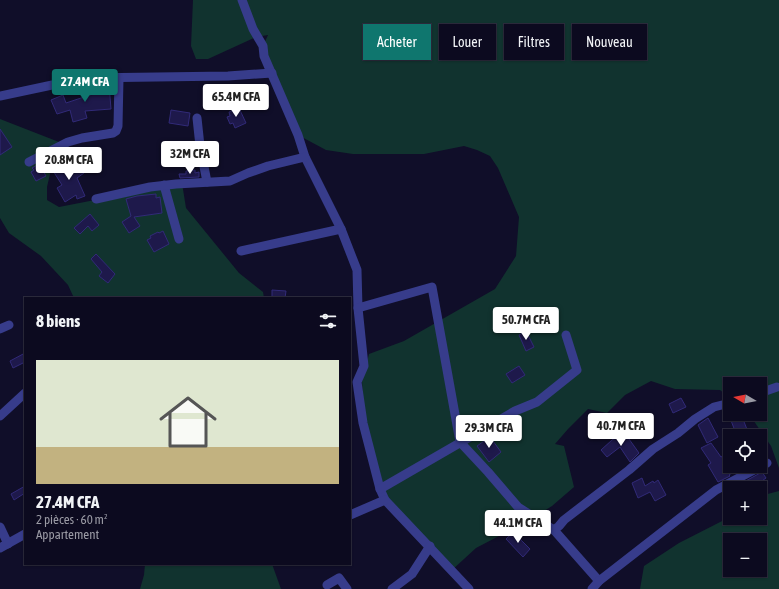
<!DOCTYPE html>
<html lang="fr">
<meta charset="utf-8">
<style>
:root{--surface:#0c0a1f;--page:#151328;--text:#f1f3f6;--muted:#9a9aa4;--line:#2c2b3d;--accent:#0f766e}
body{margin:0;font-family:"Asap Condensed",sans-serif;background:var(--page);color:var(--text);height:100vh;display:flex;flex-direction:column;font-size:15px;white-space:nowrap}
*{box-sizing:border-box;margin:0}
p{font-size:13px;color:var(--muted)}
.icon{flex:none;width:22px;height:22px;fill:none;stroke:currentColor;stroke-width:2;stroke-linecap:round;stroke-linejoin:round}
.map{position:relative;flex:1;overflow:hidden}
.panel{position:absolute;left:24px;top:297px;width:327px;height:268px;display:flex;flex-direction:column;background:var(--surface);border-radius:0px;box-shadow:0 1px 3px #0004,0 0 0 1px var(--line)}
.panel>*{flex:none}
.banner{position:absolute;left:363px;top:24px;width:356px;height:36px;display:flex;gap:8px}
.needle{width:26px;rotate:280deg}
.controls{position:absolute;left:723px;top:377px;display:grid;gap:8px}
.controls a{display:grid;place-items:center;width:44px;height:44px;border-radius:0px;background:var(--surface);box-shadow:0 1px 3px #0004,0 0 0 1px var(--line);font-size:20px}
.price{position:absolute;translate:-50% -34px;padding:0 9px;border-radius:4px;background:#fff;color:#222;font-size:13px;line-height:26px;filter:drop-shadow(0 1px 2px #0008)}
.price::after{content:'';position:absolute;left:50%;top:24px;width:12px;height:9px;margin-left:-6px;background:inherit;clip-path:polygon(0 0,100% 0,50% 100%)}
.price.on{background:var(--accent);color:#fff}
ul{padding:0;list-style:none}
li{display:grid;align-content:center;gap:8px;height:212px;padding:0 12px}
li span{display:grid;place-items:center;height:124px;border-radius:0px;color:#555}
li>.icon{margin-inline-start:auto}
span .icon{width:72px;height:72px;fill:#fffc;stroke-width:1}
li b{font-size:17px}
h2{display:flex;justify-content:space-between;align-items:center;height:48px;padding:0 12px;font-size:17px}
.pill{padding:0 14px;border-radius:0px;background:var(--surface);box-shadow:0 1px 3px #0004,0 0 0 1px var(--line);font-size:14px;line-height:36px}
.pill.on{background:var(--accent);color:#fff}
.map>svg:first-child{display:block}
.green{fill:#11332f;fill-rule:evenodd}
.building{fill:#1e194b;stroke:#312a78}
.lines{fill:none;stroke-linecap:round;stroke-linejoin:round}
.minor{stroke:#373c8b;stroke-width:9}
</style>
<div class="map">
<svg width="779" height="589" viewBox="0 0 779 589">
<rect width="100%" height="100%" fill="#100e29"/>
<g class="green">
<path d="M193,0h586v468l-8,-22 -22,-32h11v-30h-30v14l-10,-8 -45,-1 -24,-8 -26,14 -18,18 -19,-4 -20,20 -13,15 9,2 10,41 -22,19 -24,15 -52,27 -24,22 -71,-73 -17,-67 -2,-49 7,-27 35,-13 91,-52 21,-33 3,-39 -21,-49 -8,-12 -13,-6 -13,-4 -40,8h-71l-27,-4 -28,-15 -35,-89 5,-11 -12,2 -48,22h-12l-5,-13z"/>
<path d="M0,119l59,23 -11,7 -1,12 3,13 -3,13v13l12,7 123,-24 4,25 53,65 24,19 1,6h-190l-6,-13 -27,-29 -32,-23 -9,-15z"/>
<path d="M779,491v98h-139l4,-23 35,-23 51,-26 30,1v-22zM730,540h30v30h-30z"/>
<path d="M145,564h127l9,25h-141l4,-14z"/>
</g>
<g class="building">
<path d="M109,84l2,25 -26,2 2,7 -14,4 -3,-12 -13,4 -6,-14 12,-5 3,8 27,-9 -1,-9z"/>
<path d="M239,108l7,15 -11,5 -2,-5 -3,1 -3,-7 3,-1 -1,-4z"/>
<path d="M171,110l19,3 -2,13 -19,-3z"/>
<path d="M0,129l12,18 -12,8z"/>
<path d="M75,160l9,13 -7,5 8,18 -8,3 -1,-4 -11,7 -8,-14 5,-3 -12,-19 7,-4 5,8z"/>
<path d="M39,164l7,12 -10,5 -5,-9 3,-2 -2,-2z"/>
<path d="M195,170v3l4,-1v5l-19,1 -1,-4h7v-3z"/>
<path d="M156,194v4l4,-1 2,16 -28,4 6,9 -11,7 -7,-11 9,-6 -5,-17 11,-3z"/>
<path d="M90,214l9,11 -7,6 -4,-5 -8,8 -6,-6z"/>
<path d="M163,231l6,13 -15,8 -7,-12 4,-2 -1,-2 8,-4 1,1z"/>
<path d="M96,254l19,20 -7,9 -9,-7 3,-4 -11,-13z"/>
<path d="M272,290l14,1 -1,7 -13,-1z"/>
<path d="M526,331l8,16 -8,4 -7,-16z"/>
<path d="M25,353v9l-12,6 -3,-7z"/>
<path d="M519,366l6,9 -13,8 -6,-9z"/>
<path d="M681,398l5,9 -13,6 -4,-9z"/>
<path d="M741,414l7,18 -11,4 -7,-18z"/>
<path d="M708,418l10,19 -11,6 -9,-18z"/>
<path d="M624,432l15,21 -9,9 -10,-15 -13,10 -6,-7 11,-10z"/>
<path d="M490,437l11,15 -12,10 -12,-16z"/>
<path d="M711,443l10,14 2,-1 10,16 -4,3 1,1 -12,6 -10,-17 3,-2 -10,-15z"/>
<path d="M762,472l4,6 -14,10h-19z"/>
<path d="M642,478l3,8 8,-5 1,2 4,-3 8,15 -11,6 -5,-9 -12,6 -6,-15z"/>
<path d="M25,486v7l-11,7 -3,-6z"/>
<path d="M513,532l17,17 -7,8 -17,-18z"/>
</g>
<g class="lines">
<g class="minor">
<path d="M242,0l11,29 10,17 1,10 34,79 7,22 36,72 16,41 1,38 6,58 -7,16 6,41 17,66 5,11 84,89"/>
<path d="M0,96l85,-18 143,-2 44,-3"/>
<path d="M197,118l3,28 7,36"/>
<path d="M29,162l39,-20 14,-4 31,-5 3,-2 2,-5 1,-48"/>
<path d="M164,185l15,54"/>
<path d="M96,199l54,-12 26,-3 54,-3 18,-8 20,-7 37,-9"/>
<path d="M241,251l100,-22"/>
<path d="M358,308l74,-21 28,155 28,30 30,35 36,23"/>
<path d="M0,329l9,-4"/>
<path d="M760,393l17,-6"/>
<path d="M0,416l25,-23"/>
<path d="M380,489l135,-78 22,-9 40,-32 -11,-35"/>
<path d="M350,515l35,-15"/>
<path d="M0,527l8,17"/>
<path d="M0,548l25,-14"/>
<path d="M599,581l-45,-51 5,-4 5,-6 65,-50 24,-21 25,-16 17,-14 19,-12 16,-4"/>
<path d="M327,585l12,-7 8,11"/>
<path d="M392,589l20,-15 18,-28"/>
<path d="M592,589l7,-8 117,-91 51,-27"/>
</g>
</g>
</svg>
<div class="controls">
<a><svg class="needle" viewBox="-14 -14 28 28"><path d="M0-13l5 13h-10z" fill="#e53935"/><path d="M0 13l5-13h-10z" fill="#9a9aa4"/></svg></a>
<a><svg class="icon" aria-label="locate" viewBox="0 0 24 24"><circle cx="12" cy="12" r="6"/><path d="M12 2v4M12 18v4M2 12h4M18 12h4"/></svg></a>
<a>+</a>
<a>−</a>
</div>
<b class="price on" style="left:85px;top:103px">27.4M CFA</b>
<b class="price" style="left:236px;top:118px">65.4M CFA</b>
<b class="price" style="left:190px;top:175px">32M CFA</b>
<b class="price" style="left:69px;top:181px">20.8M CFA</b>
<b class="price" style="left:526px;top:341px">50.7M CFA</b>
<b class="price" style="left:621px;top:447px">40.7M CFA</b>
<b class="price" style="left:489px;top:449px">29.3M CFA</b>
<b class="price" style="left:518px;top:544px">44.1M CFA</b>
<div class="banner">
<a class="pill on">Acheter</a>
<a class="pill">Louer</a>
<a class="pill">Filtres</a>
<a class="pill">Nouveau</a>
</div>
<section class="panel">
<h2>8 biens<svg class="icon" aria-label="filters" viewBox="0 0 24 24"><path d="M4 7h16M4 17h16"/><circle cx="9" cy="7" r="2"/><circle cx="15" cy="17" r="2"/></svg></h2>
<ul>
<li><span style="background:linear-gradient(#dfe7d0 70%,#c2b280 0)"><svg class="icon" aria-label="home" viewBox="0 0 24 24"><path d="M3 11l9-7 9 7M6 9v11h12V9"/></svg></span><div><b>27.4M CFA</b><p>2 pièces · 60 m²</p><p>Appartement</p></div></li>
</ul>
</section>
</div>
